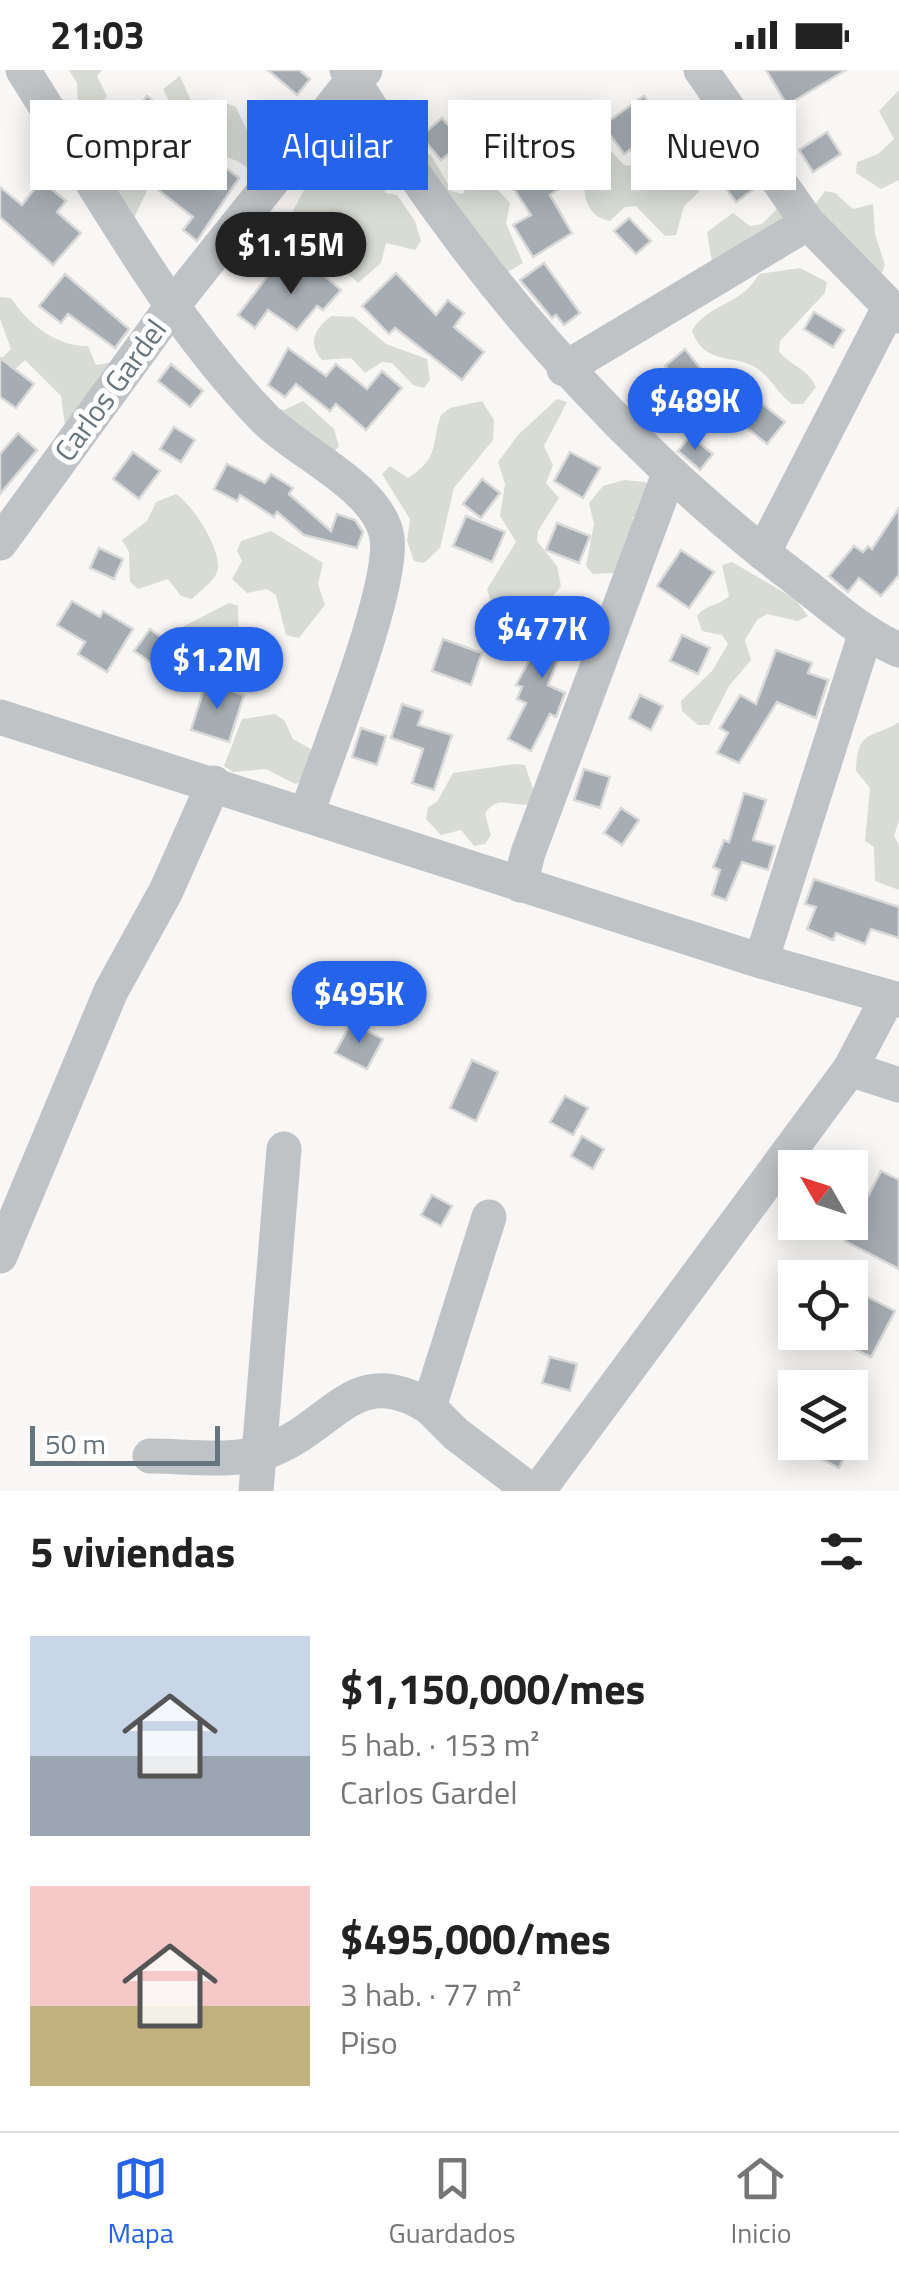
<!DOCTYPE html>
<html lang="es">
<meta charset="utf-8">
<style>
:root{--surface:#fff;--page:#f6f6f6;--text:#222;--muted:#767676;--line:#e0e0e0;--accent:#2563eb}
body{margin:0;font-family:"Titillium Web",sans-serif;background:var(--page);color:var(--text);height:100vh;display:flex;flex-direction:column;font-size:38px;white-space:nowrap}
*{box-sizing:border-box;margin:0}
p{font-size:32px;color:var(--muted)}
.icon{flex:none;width:55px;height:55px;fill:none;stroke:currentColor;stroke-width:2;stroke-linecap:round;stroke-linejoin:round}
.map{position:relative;height:1421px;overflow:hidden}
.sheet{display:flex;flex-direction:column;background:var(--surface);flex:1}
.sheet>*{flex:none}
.guide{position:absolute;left:30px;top:30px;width:840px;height:90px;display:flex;gap:20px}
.needle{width:65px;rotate:309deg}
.tools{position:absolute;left:778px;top:1080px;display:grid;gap:20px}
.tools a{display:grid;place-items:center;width:90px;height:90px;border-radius:0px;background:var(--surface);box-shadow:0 5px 25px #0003;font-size:50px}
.scale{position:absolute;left:30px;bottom:25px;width:190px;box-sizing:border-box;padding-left:10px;border:5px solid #66757d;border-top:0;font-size:28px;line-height:35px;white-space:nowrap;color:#66757d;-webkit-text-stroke:8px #fff;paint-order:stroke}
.price{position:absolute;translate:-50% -85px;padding:0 22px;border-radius:35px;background:var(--accent);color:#fff;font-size:32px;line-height:65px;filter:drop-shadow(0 2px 5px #0008)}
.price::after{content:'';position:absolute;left:50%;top:60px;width:30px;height:22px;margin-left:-15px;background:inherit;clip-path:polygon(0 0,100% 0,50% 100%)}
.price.selected{background:#222;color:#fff}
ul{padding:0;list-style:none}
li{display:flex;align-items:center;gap:30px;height:250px;padding:0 30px}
li span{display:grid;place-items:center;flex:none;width:280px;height:200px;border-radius:0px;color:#555}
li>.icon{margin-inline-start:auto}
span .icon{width:120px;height:120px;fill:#fffc;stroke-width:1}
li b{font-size:42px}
h2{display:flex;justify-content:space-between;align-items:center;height:120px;padding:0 30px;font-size:42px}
.tag{padding:0 35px;border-radius:0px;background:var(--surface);box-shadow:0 5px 25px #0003;font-size:35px;line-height:90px}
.tag.selected{background:var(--accent);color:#fff}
.status{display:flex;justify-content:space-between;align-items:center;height:70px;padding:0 50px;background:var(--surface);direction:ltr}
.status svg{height:28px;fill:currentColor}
.dock{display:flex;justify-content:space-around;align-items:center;height:140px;border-top:2px solid var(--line);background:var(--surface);font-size:28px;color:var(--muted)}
.dock a{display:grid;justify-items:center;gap:5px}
.dock .selected{color:var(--accent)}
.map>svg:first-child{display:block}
.green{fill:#d8dcd5}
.building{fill:#a5adb2;stroke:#d9d9d8;stroke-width:2.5}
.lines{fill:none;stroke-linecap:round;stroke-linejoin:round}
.minor{stroke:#bfc3c6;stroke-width:35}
.labels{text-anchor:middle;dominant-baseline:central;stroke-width:10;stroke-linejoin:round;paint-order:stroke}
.street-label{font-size:30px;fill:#66757d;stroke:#fff}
</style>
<div class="status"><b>21:03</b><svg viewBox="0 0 49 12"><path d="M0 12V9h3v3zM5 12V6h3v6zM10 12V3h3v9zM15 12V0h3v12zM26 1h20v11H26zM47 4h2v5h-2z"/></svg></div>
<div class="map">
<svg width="899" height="1421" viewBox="0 0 899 1421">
<rect width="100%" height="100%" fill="#f8f7f5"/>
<g class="green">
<path d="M69,0h33l-5,6 10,20 -11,16 -12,-1 -6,-7 -1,-21z"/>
<path d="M180,6l17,39 11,2 18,-14 10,4 14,30 19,17 11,-1 -23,25c-24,-36 -84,-17 -95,-52l11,-18 -10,-19z"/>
<path d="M899,20v90l-18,9 -25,-16 1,-11 21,-8 16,-15 -15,-28z"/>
<path d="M695,43l34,26 4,9 -20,27 -10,4 -20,-17 7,-9 -1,-10 -16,-13 12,-16z"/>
<path d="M111,59l45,43 -22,46 -37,-63 -1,-11z"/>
<path d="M353,69l10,5c4,20 11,33 23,49l11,2 18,26 6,20 -6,9 -29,-7 -5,20 -23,20 -38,-36 -30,8 -7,-8c1,-29 41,-102 70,-108z"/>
<path d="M609,79l15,16c18,1 25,8 40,13 17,5 27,-6 35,14l-15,14 -8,29 -11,1 -29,-30 -11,1 -15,14c-36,-6 -31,-61 -1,-72z"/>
<path d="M421,81l10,4 21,36 11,3 8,-18 11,-3 28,30 -4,20 17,40 -19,11 -89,-115z"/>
<path d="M825,121l10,2 18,16 20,-5 2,30 10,31 -4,10 -69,-66z"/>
<path d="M778,138l13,15 -79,39 -5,-30 26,-19 17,13 12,-2z"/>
<path d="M800,198l27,14 -2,11 -45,48 -1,10c11,15 29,17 37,36l-13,17h-11c-14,-10 -20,-25 -34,-35 -22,-16 -54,-2 -66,-39 20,-29 48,-23 67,-56z"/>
<path d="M0,227l11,1c17,26 46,49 77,48l8,19 22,-4 -53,65 -4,-30 -36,-36 -16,15 -9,-15 11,-11 -11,-30z"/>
<path d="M332,246l22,1 32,27 41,15 3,21 -6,8 -11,-3 -21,-22 -10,-1 -17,11 -14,-15 -29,2c-15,-17 -7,-33 10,-44z"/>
<path d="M557,329l10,3 -23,44 9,19 -7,18 13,15 -21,33 -1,10 20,25 4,20c-17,25 -47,33 -71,13l-3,-10 29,-47 -16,-26 5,-32 -7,-22 20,-27z"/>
<path d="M303,331l31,28 5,17 -6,7 -60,-45 11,2z"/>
<path d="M482,331l12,19 -1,20 -39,48 -14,60 -16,15 -10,-2 -7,-20 3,-22 -28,-45 8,-8 18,12c33,-21 23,-36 33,-63l9,-7z"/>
<path d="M624,410l21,2 9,7 -14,25 -8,4 14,17 -32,38 -21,1 -7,-8 8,-42 -5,-21 14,-17z"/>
<path d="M176,424c17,11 45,55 42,75 -2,11 -18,22 -26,30l-11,-3 -13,-17 -30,10 -8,-7 -1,-30 -7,-12 25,-19 9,-19z"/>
<path d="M271,461l52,32 -5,21 7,21 -26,33 -13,-3 -10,-40 -9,-6 -20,4 -15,-14 10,-18 -5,-10 4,-10z"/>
<path d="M732,492l63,37 13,17 -10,5 -31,-7 -10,6 -12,20 6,20 -22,26 -20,39h-11l-16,-14 -1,-10 31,-30 16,-27 -6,-9 -20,-4 -5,-15c9,-12 22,-10 32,-20l-7,-31z"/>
<path d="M229,533l9,3 1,43 33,24 -9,7 -29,-15h-23l-26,-17 -1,-22z"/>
<path d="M275,644l9,6 9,19 18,10 3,11 -8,20 -11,4 -29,-15 -33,3 -9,-6 18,-47z"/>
<path d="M899,652v98l-5,16 5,9v45l-24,-9 -1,-34 -9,-6 5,-53 -14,-17c1,-44 18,-32 43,-49z"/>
<path d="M514,694l11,1 10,30 -4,9c-20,4 -34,-11 -46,10l6,21 -6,9 -11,2 -13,-16 -20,5 -15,-16 2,-12 9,-5 16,-29z"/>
</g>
<g class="building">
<path d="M268,0h31l11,9 -13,16z"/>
<path d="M766,0h80l-59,35z"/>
<path d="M147,26l16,13 -23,28 -16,-12z"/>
<path d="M644,26l21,29 -41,29 -21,-29z"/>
<path d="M527,36l26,37 -10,7 23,34 -16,11 22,38 -39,24 -20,-32 18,-10 -25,-38 -5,4 -41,-55 17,-12 14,17z"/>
<path d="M273,38l16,13 -18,21 -16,-13z"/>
<path d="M442,48l21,24 -22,18 -20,-24z"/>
<path d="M827,62l14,22 -28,18 -14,-22z"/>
<path d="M184,84l30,24 9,-12 16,12 -42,63 -14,-11 10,-13 -36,-28z"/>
<path d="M740,93l17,24 -21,15 -17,-23z"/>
<path d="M41,110l25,21 -9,11 24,21 -28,32 -53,-48v-30l22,18z"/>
<path d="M629,148l22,23 -15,13 -22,-23z"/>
<path d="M307,191l34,29 -18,20 -6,-4 -20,24 -29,-20 -13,18 -17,-13 35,-46 16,13z"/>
<path d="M544,193l36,50 -16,12 -8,-10 -4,3 -32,-38z"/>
<path d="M396,203l40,42 12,-15 16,13 -10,14 30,25 -22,28 -67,-52 -6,6 -27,-28z"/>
<path d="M65,204l64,55 -14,19 -47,-34 -7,9 -22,-17z"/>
<path d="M814,242l30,18 -11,17 -29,-18z"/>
<path d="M288,278l38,28 10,-12 31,25 15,-18 20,17 -36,42 -30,-26 -6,7 -34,-27 -11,13 -17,-12z"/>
<path d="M685,279l22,28 -21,16 -21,-27z"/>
<path d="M0,288l34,26 -18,24 -16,-11z"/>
<path d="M171,294l32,27 -13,16 -32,-26z"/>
<path d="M760,332l25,20 -18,22 -25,-20z"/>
<path d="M174,357l21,13 -14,22 -21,-13z"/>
<path d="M18,363l19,17 -37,44v-40z"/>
<path d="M690,366l23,18 -13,16 -22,-19z"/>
<path d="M133,382l27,19 -21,28 -26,-20z"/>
<path d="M570,382l30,16 -17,30 -29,-17z"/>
<path d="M227,394l38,19 6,-9 22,14 -4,6 42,37 6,-17 18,6 8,12 -6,16 -53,-13 -27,-23 -3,5 -34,-22 -3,6 -23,-12z"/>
<path d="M482,409l18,14 -19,25 -18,-14z"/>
<path d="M899,438v67l-18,21 -22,-18 -11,14 -19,-16 25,-30 9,6 5,-6 4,3z"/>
<path d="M466,446l39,16 -13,30 -39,-16z"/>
<path d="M557,453l33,13 -11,27 -33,-13z"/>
<path d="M99,478l24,11 -9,20 -24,-11z"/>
<path d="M681,480l33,22 -25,36 -32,-22z"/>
<path d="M72,531l28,16 3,-6 30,18 -26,43 -29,-18 7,-12 -28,-17z"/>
<path d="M558,535l18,9 -28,71 17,8 -9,24 -6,-3 -19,37 -23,-12 18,-36 -9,-4 5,-12 -6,-2z"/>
<path d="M150,559l19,14 -16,21 -19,-13z"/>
<path d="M682,565l28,13 -12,26 -28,-13z"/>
<path d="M443,569l39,14 -11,32 -39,-14z"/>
<path d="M776,580l36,13 -4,10 20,7 -12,38 -39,-16 -38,61 -22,-10 11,-20 -8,-5 20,-33 16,9z"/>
<path d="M206,612l38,13 -15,47 -38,-12z"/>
<path d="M640,625l23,11 -12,24 -22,-12z"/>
<path d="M402,634l21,7 -5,14 34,10 -18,55 -22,-7 11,-34 -32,-11z"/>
<path d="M361,658l25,8 -9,29 -25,-8z"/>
<path d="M584,699l26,8 -10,31 -26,-8z"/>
<path d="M744,723l22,7 -13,40 22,6 -7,24 -26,-8 -16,38 -14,-5 8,-25 -7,-3 11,-27 5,2z"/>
<path d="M621,738l18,12 -17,25 -18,-12z"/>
<path d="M814,809l85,28v31l-28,-9 -6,15 -29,-11 -3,7 -26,-11 9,-22 -11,-3z"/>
<path d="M351,953l32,16 -16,30 -32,-16z"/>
<path d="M472,990l26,12 -22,49 -26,-13z"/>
<path d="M565,1026l23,12 -15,27 -23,-13z"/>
<path d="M582,1066l22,13 -11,20 -22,-13z"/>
<path d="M881,1101l18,9v89l-54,-28z"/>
<path d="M432,1125l20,11 -11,20 -20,-11z"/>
<path d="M858,1222l37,19 -24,46 -21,-10v-39z"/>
<path d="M550,1287l27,7 -7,27 -28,-8z"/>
<path d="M825,1372h26l-12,26 -22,-11z"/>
</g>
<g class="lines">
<g class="minor">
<path d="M23,0c75,118 144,248 242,349 35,35 115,69 122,119 7,50 -61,218 -80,275"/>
<path d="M347,0c116,193 266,369 446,506 33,25 67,57 106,74"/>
<path d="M701,0l107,153 91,93"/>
<path d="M564,299l244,-146"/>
<path d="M0,473l173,-238 180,-225 12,-10"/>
<path d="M763,483l126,-245"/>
<path d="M0,647l761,244 138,39"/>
<path d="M520,815l8,-32 141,-379"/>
<path d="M761,891l105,-329"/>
<path d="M850,999l49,16"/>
<path d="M489,1147l-60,190 27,27 75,57"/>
<path d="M0,1186l111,-265 55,-100 48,-108"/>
<path d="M150,1386c39,0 87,8 123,-7 62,-25 83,-88 156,-42"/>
<path d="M256,1421l28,-342"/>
<path d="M538,1421l312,-422 38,-72"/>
</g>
</g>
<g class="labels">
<g class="street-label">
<text transform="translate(110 320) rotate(-54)">Carlos Gardel</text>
</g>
</g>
</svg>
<div class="tools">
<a><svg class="needle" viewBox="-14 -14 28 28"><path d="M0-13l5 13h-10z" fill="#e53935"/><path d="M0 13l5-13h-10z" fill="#767676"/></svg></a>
<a><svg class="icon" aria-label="locate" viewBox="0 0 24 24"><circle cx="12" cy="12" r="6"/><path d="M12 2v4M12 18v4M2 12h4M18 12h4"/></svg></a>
<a><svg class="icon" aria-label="layers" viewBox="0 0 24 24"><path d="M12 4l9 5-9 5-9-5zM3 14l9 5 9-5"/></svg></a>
</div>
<div class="scale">50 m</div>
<b class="price selected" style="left:291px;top:227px">$1.15M</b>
<b class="price" style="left:695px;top:383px">$489K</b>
<b class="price" style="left:542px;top:611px">$477K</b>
<b class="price" style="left:217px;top:642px">$1.2M</b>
<b class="price" style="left:359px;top:976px">$495K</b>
<div class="guide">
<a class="tag">Comprar</a>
<a class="tag selected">Alquilar</a>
<a class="tag">Filtros</a>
<a class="tag">Nuevo</a>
</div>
</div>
<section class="sheet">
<h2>5 viviendas<svg class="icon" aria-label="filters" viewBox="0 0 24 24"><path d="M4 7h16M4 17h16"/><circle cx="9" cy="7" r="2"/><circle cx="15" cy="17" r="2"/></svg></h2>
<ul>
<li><span style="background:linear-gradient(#c9d6e8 60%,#9aa5b1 0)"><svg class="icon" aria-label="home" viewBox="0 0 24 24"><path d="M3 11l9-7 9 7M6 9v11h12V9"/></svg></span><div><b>$1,150,000/mes</b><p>5 hab. · 153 m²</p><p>Carlos Gardel</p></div></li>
<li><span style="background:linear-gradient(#f6c9c9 60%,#c2b280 0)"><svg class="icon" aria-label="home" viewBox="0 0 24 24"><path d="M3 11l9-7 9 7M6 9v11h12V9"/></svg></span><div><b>$495,000/mes</b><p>3 hab. · 77 m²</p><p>Piso</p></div></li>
</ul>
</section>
<nav class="dock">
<a class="selected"><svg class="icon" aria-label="map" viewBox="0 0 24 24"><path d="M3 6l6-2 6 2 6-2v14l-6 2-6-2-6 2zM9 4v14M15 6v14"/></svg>Mapa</a>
<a><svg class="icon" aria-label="saved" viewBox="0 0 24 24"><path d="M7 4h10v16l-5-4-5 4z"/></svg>Guardados</a>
<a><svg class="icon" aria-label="home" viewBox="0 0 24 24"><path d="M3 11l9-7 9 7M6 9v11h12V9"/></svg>Inicio</a>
</nav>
